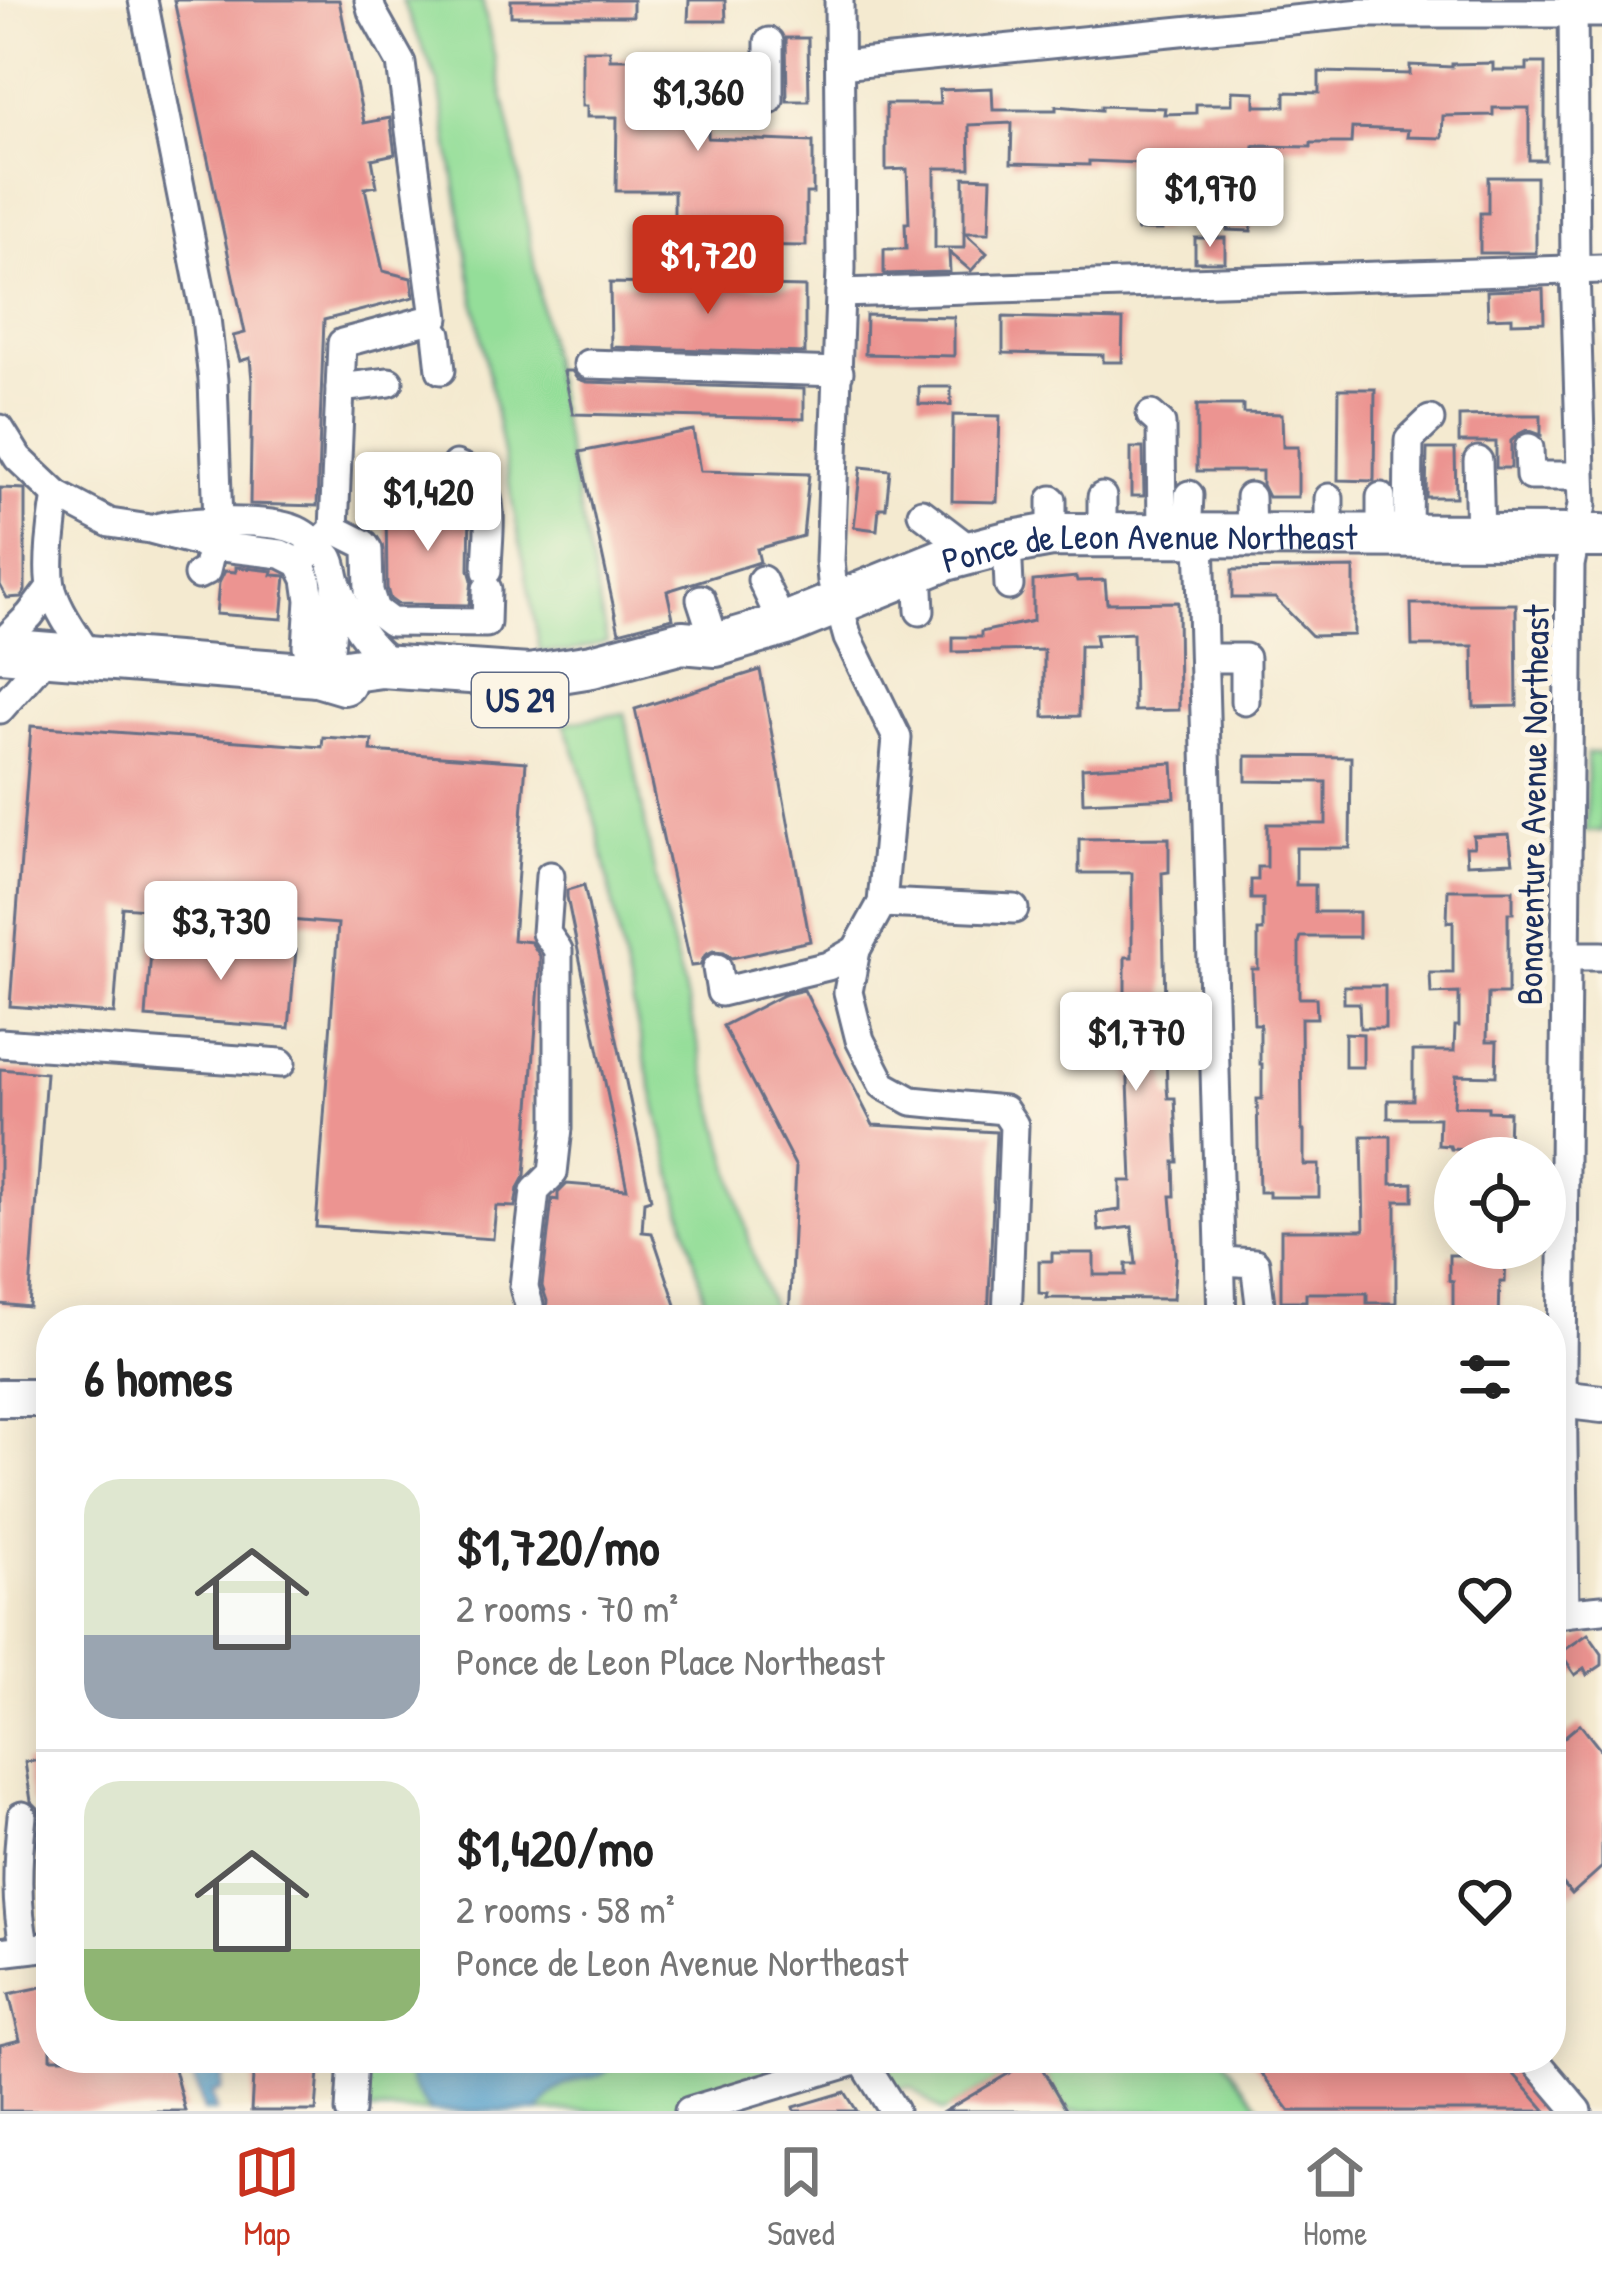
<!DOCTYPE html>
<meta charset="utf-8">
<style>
:root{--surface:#fff;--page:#f6f6f6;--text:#222;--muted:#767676;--line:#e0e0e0;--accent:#c8321e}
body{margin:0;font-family:"Patrick Hand",sans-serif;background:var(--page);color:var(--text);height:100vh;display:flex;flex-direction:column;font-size:45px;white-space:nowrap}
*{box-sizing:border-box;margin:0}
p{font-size:39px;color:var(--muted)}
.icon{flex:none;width:66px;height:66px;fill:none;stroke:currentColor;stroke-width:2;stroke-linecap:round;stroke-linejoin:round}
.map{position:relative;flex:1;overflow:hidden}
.drawer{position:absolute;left:36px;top:1305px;width:1530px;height:768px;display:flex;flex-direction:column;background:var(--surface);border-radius:48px;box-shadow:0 6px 30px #0003}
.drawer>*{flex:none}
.fabs{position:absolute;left:1434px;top:1137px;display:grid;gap:24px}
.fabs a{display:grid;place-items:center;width:132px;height:132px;border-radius:50%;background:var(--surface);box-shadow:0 6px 30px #0003;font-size:60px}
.price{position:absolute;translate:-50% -102px;padding:0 27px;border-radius:12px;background:#fff;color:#222;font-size:39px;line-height:78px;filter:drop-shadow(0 3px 6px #0008)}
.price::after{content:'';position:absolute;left:50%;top:72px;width:36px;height:27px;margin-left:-18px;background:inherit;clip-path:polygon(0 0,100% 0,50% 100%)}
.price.active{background:var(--accent);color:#fff}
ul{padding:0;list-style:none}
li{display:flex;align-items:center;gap:36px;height:300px;padding:0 48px}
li+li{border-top:3px solid var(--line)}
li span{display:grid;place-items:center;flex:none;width:336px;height:240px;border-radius:36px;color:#555}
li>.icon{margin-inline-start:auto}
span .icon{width:144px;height:144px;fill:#fffc;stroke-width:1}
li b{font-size:51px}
h2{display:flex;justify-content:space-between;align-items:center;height:144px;padding:0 48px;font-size:51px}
.tabs{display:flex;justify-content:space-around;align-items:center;height:168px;border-top:3px solid var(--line);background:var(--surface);font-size:33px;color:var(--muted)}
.tabs a{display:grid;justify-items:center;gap:6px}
.tabs .active{color:var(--accent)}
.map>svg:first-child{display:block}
.green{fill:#94de99;stroke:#58867c;stroke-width:3}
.water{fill:#56a2ce;stroke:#386896;stroke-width:3}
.building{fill:#ec9491}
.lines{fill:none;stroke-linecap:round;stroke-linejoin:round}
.minor-casing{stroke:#677086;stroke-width:33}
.major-casing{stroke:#677086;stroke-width:42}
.highway-casing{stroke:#677086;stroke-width:48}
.minor{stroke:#fff;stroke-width:27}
.major{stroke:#fff;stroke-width:36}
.highway{stroke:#fff;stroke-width:42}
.labels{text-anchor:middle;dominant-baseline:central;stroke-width:10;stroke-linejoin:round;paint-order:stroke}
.shield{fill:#fcf5e5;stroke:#5e6a86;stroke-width:3}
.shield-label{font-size:33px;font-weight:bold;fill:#1b2f5e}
.street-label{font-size:36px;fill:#1b2f5e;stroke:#fcf5e5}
</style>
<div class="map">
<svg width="1602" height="2111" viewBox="0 0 1602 2111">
<rect width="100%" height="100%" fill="#fcf5e5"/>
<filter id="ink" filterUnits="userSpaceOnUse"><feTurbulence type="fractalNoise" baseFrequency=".00833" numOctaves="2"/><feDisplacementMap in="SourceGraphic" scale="24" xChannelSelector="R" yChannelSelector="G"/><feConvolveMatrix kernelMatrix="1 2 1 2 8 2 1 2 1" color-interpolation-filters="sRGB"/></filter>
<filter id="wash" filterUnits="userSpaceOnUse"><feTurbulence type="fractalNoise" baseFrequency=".004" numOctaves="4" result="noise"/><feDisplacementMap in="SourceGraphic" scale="48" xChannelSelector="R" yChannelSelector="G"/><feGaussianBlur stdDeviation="2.7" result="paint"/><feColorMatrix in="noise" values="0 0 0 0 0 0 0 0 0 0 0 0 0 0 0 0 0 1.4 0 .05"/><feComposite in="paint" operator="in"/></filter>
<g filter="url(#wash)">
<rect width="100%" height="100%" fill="#f4ead0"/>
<g class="green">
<path d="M402,0h80l31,140 45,265 49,237 -39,10 -28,-1 -66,-354 -35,-212z"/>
<path d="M625,713l31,169 99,380 22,58h-67c-29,-112 -58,-225 -82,-339 -19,-89 -29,-173 -64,-258z"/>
<path d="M1587,753h15v78l-16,1z"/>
<path d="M363,2058h467l-127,53h-343z"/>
<path d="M873,2058h162l-90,53h-4l-31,-24 -18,3z"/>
<path d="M1036,2058h187l41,53h-197z"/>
</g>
<g class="water">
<path d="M188,2058h35l-2,32 -10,4 5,17h-13z"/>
<path d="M410,2058h205c-11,26 -23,15 -44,24 -14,6 -23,17 -32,29h-109c-14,-18 -25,-29 -20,-53z"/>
</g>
<g id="blocks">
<g class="building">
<path d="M174,0h165l25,123 26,-5 5,36 -23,5 5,27 -12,2 18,83 28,7 3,19 -90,23 -7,186 -67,-2 2,-124 -2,-22 -10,3 -7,-25 12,-3z"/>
<rect x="511" y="0" width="122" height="16"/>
<path d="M689,0h36l1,21h-38z"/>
<path d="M786,38h22l1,63h-22z"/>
<path d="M582,50h28v9h72l1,-6 26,1 2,43h-3v41l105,4v51h-7v53l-132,-2v-53h-58l1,-74h-30v-11h-5z"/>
<path d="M1493,63v7h34v-7h18v97h-16v-52h-36v7l-50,1 -1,22 -35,-1 1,-7 -56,-2 -1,15h-40v4l-57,-1 -3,85 -24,-1 3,-70h-67l-1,70h-25l2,-67 -50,-2v4l-78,-2 1,-40 -43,2 1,43h-35v80h29v-71l27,1 -2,55h-24l22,20 -16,18 -22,-19 1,20 -66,2v-25h22l-1,-26h4l-2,-54 -21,1v-66h54l-1,-14 53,-2 1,22h63v-4l45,4v-4l64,2 -1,6 32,-1v-9h36v-13l23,1v14h30v-14l34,1v-21l91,2v-9l42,2v-3z"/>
<path d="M1488,177h48v76h-56v-40h8z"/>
<rect x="1195" y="238" width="30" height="24"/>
<path d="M610,283l195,4v66l-194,-6z"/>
<path d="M1543,289l1,33 -32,1v-6l-24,1 -1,-27z"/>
<path d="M866,315l88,2v39l-89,-2z"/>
<path d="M1003,317l120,3 -1,42h-19v-7l-100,-2z"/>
<path d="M564,371h8l6,8 9,3 217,7v30l-231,-5z"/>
<path d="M919,387h32v18l-32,-1z"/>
<path d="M1339,389h36l-1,92 -36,-1z"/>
<path d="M1197,405h46v8l39,1 1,33h15v50h-30l-6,-12v-14h-65z"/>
<path d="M953,415l47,1 -3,86 -45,-1z"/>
<path d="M1511,415h30v20l-14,-5 -8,4 -8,7v27h-15v-26h-37v-26z"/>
<path d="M693,430l7,41 109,3 -6,62 -46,13 3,13 -93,29 6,27 -54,14 -39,-180z"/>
<path d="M1131,448h12l1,48h-13z"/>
<path d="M1427,449h28l1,48h-30z"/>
<path d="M861,467l29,3 -4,38h-7l-2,22 -23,-3z"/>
<path d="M0,488l25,1v102l-4,6 -14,1 -7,-13z"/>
<path d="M386,504l84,1 -1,65 3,10 -3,25 -72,-1 -7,-5 -3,-11z"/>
<path d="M236,567l37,4 -1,4 14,1 -4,43 -66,-5 3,-31 6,-12 11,1z"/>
<path d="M1354,568v67l-42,1 -37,-38h-43v-28z"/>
<path d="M1076,577l1,4 28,-1 2,23 71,-1 1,108 -45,1 -1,-78 -38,2 2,11h-17l-1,70 -35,1v-67l-91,2v-15h28v-5l52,-11v-40z"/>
<path d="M1411,604h105l1,102 -43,1 -1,-61h-61z"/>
<path d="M760,670l50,271 -78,17 -8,-6 -11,-1 -8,4 -5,10 -9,1 -56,-257z"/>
<path d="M31,726l291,21 1,-10 49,3 -1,11 155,11 -13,178 18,2 9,14v15l-15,204 -7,13 -3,19 -19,-1 -3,33 -177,-12 22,-303 -216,-17 -8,107 -104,-8z"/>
<path d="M1246,756l105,1 -1,91h-54v37h19v27h44v25h-58l-2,6v55h17l1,20h-16l1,113h2v34h15v32h-50v-5h-10l-2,-93h5v-35h-2v-40h-6l-2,-55h6v-38h5v-32h-12v-19h7v-13h9v-43h59v-42l-80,-1z"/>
<path d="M1173,763l2,35 -92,4 -1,-34z"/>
<path d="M1509,834l4,28 -46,2 -1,-17h8l-1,-11z"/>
<path d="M1169,838v34l-7,1 5,215 1,10h7l3,64h-4l1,34h-4l5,61 -3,42 -126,-1 1,-4 -9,-1v-32h13v-8h42v22h32v-11h10l-4,-37 -33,4 -2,-18 23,-3v-29h12l-6,-150 -15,2 -3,-30 17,-2v-44h7v-84h-53v-34z"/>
<path d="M584,885l67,314 -7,2 -2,31 10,1 29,87h-136l2,-19 -5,-15 10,-87 6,1v-7l9,-9 60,5 -60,-292v-7z"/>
<path d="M1448,890h65v23h-5v81h-20l-1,47h10l-1,35 -40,-1 -2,31 34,1v4l21,1 -1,33 -22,-1v7l-35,-2 -1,-3 -12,-1 1,-27h-51v-18h25v-49h41l1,-25h4v-33l-28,1 -1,-21h23v-52l-6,1z"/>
<path d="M152,938l144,12 -7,78 -143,-11z"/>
<path d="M1344,986h41v42h-25l-1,-25h-15z"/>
<path d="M804,990l69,135 123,7 -8,188h-199l7,-153 -73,-141 60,-31z"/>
<path d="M1345,1033l18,1v33h-18z"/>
<path d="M0,1069l46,4 -17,234 -29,-3z"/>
<path d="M1362,1136h29v48l22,-1v18h-17v102h-29v-10h-61v8h-25v-71h83z"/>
<path d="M1449,1255h57l-1,27h-5l-1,38h-46v-39l-4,-1z"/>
<path d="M1588,1634l14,20v11l-15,10 -3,-6 -9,6 -15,-22z"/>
<path d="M1580,1724l22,28v115l-30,27 -21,-24v-122z"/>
<path d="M51,1759v115l-9,1 -5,-30 3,-28 -2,-9 -7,-7 -6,-39z"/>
<path d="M51,1985v73h120l14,53h-185v-66l20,-5 -11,-46z"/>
<path d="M254,2058h66l-4,53h-65z"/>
<path d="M1036,2058l31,53h-122l90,-53z"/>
<path d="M1250,2058h250l46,53h-256z"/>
<path d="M845,2092l12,19h-62l-1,-4z"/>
</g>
</g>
</g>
<g filter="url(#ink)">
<use href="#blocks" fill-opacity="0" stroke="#677086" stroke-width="3"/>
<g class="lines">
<g class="minor-casing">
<g id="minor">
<path d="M143,0l63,318 7,62 5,142 -12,49 -8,4"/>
<path d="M839,0l2,268 -11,293 2,20 16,57 49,100 -15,165 -26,47 -8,42 12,48 23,45 29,16 92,9 10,15 -7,195"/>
<path d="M769,42v58"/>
<path d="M840,65l522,-52h240"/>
<path d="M840,293l762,-24"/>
<path d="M437,334l4,36"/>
<path d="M588,364l251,8"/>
<path d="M340,388l49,-6"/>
<path d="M1151,415l10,9 1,112"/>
<path d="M0,429l18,29 39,37 53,28 40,6 64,17 67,8 18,9 8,16 3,21 -3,46 10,29"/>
<path d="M1529,448l1,28h50"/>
<path d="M1478,461l2,75"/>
<path d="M456,465c9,4 19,7 25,16 14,24 6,63 6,90"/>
<path d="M57,495c-4,23 -11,74 -5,95 7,23 24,46 37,66"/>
<path d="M1102,497v39"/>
<path d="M1250,497l1,39"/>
<path d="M1381,497v39"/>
<path d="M1329,498v38"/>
<path d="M1052,500v35"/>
<path d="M922,513l51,39"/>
<path d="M160,527c30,-6 114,-10 140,5 9,5 23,17 29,25 5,8 4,18 8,27 11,32 31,64 59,83"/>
<path d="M334,529l30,15 4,6 1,41 6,19 16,12 95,1 1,-34"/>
<path d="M1187,536l2,-41"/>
<path d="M1200,536l22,784"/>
<path d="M1408,536l1,-96 21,-20"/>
<path d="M1007,543l2,43"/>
<path d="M299,563l35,-34 8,-186 93,-25 -34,-255 -29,-52 -3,-11"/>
<path d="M918,570l2,41"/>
<path d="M762,580l21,45"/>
<path d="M701,599l15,46"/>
<path d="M0,645l30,-30 21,-28"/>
<path d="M1204,658h41v43"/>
<path d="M317,675l13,-27 6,-61"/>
<path d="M0,709l49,-56"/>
<path d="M882,903l132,6"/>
<path d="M1566,956h36"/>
<path d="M717,968l4,24 107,-26 28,-16"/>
<path d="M0,1043l281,20"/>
<path d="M1221,1261l34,2 7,57"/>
<path d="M527,1320l2,-15 -5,-18 11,-96 18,-18 5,-45v-178l-12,-17 4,-57"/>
<path d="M1565,1613l-3,-246 8,-802 12,-60 -7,-236 -2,-269"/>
<path d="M1551,1614l51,-5"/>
<path d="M22,1816c-5,45 -7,88 3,132"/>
<path d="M0,1952l51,-6"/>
<path d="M861,2058l33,53"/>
<path d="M1533,2058l45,53"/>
<path d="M350,2111l3,-53"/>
<path d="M689,2111l173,-52"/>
</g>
</g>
<g class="major-casing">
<g id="major">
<path d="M0,1398h51"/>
<path d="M1551,1398l51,6"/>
</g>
</g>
<g class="highway-casing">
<g id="highway">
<path d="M0,650l317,25 27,8"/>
<path id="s1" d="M317,675l64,-9 148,10 63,-10 90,-24 34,3 67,-20 163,-66 61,-16 45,-8 550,1"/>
</g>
</g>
<use href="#minor" class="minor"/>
<use href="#major" class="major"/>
<use href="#highway" class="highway"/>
</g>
</g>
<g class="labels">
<rect class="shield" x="472" y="673" width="96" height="54" rx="9"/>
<g class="shield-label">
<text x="520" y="700">US 29</text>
</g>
<g class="street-label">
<text stroke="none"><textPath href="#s1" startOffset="855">Ponce de Leon Avenue Northeast</textPath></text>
<text transform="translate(1532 805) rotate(-89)">Bonaventure Avenue Northeast</text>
</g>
</g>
</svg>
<div class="fabs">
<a><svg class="icon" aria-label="locate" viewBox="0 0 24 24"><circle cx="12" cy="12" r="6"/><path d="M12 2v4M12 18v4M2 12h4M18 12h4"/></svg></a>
</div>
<b class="price" style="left:698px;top:154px">$1,360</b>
<b class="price" style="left:1210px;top:250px">$1,970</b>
<b class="price active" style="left:708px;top:317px">$1,720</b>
<b class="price" style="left:428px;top:554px">$1,420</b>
<b class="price" style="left:221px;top:983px">$3,730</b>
<b class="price" style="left:1136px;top:1094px">$1,770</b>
<section class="drawer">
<h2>6 homes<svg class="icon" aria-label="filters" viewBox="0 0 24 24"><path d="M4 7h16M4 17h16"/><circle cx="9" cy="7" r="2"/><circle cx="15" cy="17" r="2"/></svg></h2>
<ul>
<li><span style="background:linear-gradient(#dfe7d0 65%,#9aa5b1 0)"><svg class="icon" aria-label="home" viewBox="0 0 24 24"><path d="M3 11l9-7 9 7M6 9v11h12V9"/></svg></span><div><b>$1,720/mo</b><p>2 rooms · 70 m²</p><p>Ponce de Leon Place Northeast</p></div><svg class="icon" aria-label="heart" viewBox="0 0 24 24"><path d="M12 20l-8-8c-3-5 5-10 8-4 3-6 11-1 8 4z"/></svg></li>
<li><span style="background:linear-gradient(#dfe7d0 70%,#8fb573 0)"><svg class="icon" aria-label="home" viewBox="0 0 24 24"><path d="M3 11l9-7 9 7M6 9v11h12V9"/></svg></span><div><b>$1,420/mo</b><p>2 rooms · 58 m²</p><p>Ponce de Leon Avenue Northeast</p></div><svg class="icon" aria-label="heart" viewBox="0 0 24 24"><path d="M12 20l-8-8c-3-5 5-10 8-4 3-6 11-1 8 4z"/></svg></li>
</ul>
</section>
</div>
<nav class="tabs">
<a class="active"><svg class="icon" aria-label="map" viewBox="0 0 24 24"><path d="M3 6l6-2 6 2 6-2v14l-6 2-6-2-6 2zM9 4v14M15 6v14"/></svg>Map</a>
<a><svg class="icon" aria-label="saved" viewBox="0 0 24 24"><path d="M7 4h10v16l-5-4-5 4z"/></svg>Saved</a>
<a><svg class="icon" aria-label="home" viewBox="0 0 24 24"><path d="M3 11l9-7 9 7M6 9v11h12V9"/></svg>Home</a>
</nav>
